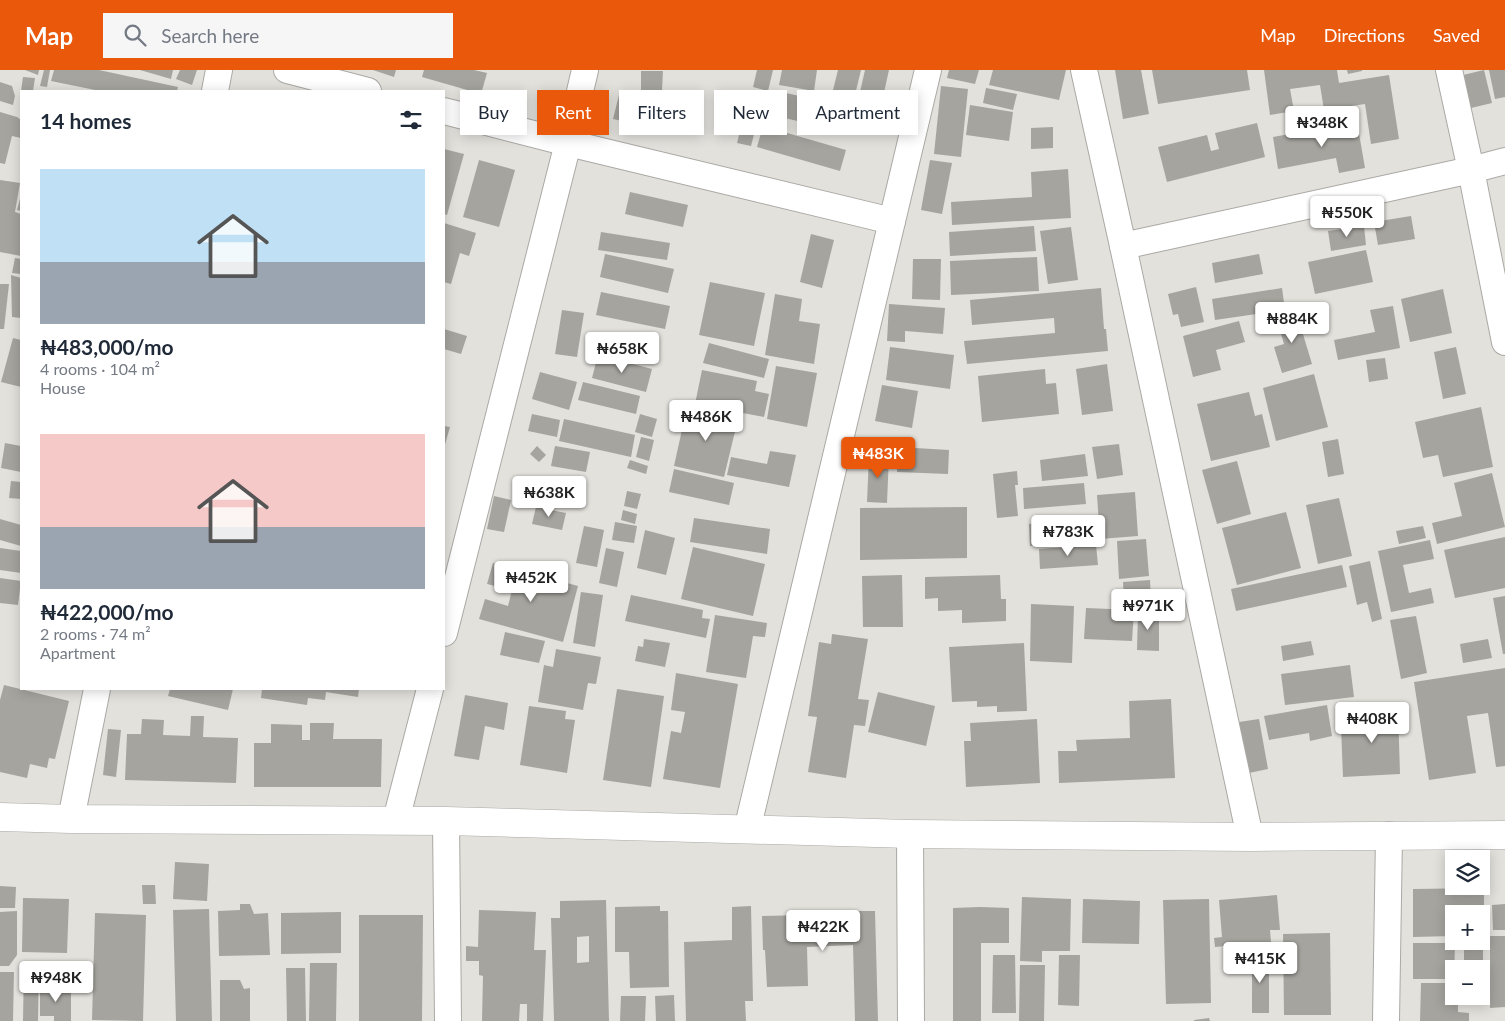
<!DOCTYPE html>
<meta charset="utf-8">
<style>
:root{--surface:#fff;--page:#f6f6f7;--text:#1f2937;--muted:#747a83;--accent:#ea580c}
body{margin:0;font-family:Lato,sans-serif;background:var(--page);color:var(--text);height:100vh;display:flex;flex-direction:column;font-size:19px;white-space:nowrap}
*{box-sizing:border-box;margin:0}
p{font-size:16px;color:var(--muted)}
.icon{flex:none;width:28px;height:28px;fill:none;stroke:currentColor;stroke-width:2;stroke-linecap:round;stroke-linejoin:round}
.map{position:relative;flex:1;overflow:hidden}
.details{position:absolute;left:20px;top:20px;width:425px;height:600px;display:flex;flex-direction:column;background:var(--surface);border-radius:0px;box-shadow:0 2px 12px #0003}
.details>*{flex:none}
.banner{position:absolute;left:460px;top:20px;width:475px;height:45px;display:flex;gap:10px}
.tools{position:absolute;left:1445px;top:780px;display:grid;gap:10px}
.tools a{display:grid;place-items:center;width:45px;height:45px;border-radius:0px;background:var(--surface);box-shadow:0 2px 12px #0003;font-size:25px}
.price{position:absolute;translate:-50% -42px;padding:0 11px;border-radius:5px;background:#fff;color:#222;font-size:16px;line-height:32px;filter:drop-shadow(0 1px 2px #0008)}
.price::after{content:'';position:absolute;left:50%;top:30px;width:15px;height:11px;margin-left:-8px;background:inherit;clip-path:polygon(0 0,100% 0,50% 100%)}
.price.on{background:var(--accent);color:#fff}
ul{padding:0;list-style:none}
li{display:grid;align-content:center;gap:10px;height:265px;padding:0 20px}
li span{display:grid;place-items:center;height:155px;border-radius:0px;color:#555}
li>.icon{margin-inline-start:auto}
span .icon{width:90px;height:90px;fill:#fffc;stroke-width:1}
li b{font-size:21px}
h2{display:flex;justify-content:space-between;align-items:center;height:60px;padding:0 20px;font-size:21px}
.pill{padding:0 18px;border-radius:0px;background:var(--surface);box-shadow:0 2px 12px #0003;font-size:18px;line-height:45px}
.pill.on{background:var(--accent);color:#fff}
header{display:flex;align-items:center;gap:30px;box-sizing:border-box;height:70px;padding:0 25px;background:var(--accent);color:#fff}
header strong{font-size:24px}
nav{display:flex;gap:28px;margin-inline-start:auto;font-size:18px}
.search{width:350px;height:45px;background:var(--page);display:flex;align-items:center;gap:12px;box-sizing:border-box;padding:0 18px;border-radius:0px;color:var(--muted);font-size:19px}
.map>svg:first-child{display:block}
.building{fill:#a5a49f;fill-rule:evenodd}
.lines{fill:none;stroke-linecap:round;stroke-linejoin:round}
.minor-casing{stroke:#aba9a5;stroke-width:28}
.tertiary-casing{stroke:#aba9a5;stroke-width:29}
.minor{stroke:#fff;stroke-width:26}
.tertiary{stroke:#fff;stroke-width:28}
</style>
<header>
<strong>Map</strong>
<div class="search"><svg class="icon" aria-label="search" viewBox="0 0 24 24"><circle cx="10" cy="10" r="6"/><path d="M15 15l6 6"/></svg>Search here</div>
<nav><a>Map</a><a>Directions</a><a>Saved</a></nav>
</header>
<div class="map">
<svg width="1505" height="951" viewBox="0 0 1505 951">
<rect width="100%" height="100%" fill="#e3e1dc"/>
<g class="building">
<path d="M25,0h14l-1,5z"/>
<path d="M44,0h6l-3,17 -7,-1z"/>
<path d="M54,0h45l79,17 -1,4h-77l-49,-10z"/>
<path d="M140,0h33l-2,9z"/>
<path d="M180,0h17l-5,15 -16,-6z"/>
<path d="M373,0h23l-2,7z"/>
<path d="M424,0h50l13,3 -6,21 -59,-17z"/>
<path d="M757,0h16l-5,21 -15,-4z"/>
<path d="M782,0h35l-3,21 -35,-6z"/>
<path d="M838,0h23l-7,29 -22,-5z"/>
<path d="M865,0h24l-8,36 -23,-5z"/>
<path d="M949,0h30l-4,14 -28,-6z"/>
<path d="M993,0h73l-7,30 -70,-15z"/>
<path d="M1115,0h26l8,44 -26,5z"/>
<path d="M1152,0h95l3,20 -92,14z"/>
<path d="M1264,0h73l2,13 50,-8 10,64 -28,5 -6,-40 -41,6 -4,-25 -30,4 4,22 -24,4z"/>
<path d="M1347,0h15v1l-14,3z"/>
<path d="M1484,0l8,33 -21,5 -8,-33z"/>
<path d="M1489,0h16v27l-10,2z"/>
<path d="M641,1h22l-1,19h-21z"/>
<path d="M23,7l12,1 -2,13h-12z"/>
<path d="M0,12l12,4 3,10 -2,9 -13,-4z"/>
<path d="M941,16l27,3 -7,68 -27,-3z"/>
<path d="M986,18l31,6 -4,16 -30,-7z"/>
<path d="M773,20l61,14 -6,24 -61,-14z"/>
<path d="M619,25l18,4 -6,24 -18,-4z"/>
<path d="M970,35l43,7 -4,29 -43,-6z"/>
<path d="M746,37l14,4 -9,35 -14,-3z"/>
<path d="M0,42l17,5 4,3v18l-9,-2 -7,28 -5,-1z"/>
<path d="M1357,52l8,46 -26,5 -3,-15 -58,11 -5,-32z"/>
<path d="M1257,53l8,34 -98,25 -9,-35 49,-12 4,16 8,-2 -4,-16z"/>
<path d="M763,56l83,24 -6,21 -83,-24z"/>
<path d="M1053,57v21l-22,1v-21z"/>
<path d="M444,79l20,5 -17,61 -3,-1z"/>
<path d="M479,90l36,10 -16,57 -36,-10z"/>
<path d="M930,90l22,3 -10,51 -21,-4z"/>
<path d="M1068,99l3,49 -119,7 -1,-23 81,-5 -1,-25z"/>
<path d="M0,110l20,3 -5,29 6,2v42l-21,-4z"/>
<path d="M630,122l58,13 -5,22 -58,-13z"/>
<path d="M21,125v16l-4,-1z"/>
<path d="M1411,146l4,23 -37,6 -4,-23z"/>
<path d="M444,153l32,10 -7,23 -9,-3 -9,31 -7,-2z"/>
<path d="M1034,156l2,25 -86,5 -1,-24z"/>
<path d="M1364,156l2,19 -35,6 -3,-20z"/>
<path d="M1071,157l7,53 -30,4 -8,-53z"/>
<path d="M601,162l69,11 -3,17 -69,-10z"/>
<path d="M811,164l23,6 -12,48 -22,-6z"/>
<path d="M1366,180l7,32 -58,12 -7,-32z"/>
<path d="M605,184l69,15 -6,24 -68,-16z"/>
<path d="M1259,184l4,20 -48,9 -3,-20z"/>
<path d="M1037,187l2,34 -88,4 -1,-34z"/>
<path d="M15,188l6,1v15l-9,-1z"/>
<path d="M913,189h28l-1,41 -28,-1z"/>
<path d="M11,205l10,3v40l-9,-1z"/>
<path d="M710,212l55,11 -11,53 -55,-11z"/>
<path d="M0,214h9l-5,45h-4z"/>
<path d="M1196,217l8,35 -23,5 -3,-13 -5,1 -5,-21z"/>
<path d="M1101,218l3,41h2l2,22 -141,13 -3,-23 91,-8 -1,-15 -82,7 -2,-25z"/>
<path d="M1282,218l3,22 -70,10 -3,-21z"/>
<path d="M1443,219l9,44 -42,9 -9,-43z"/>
<path d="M601,222l69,14 -5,23 -69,-14z"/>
<path d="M775,224l27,5 -3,22 21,3 -6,40 -49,-9z"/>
<path d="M889,234l56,4 -2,26 -38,-3v11l-18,-1z"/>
<path d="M1393,236l7,42 -62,12 -4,-20 41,-8 -5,-22z"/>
<path d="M562,240l22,3 -7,44 -22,-3z"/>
<path d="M1296,241l16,53 -30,9 -8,-26 10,-3 -8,-27z"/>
<path d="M1239,251l6,21 -29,8 5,20 -28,7 -10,-41z"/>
<path d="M444,259l23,7 -6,18 -17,-5z"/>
<path d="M13,268l8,2v47l-20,-5z"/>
<path d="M709,273l60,16 -5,19 -61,-15z"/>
<path d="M890,277l64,8 -4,34 -64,-9z"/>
<path d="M1456,277l10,47 -23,5 -9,-47z"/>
<path d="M598,285l54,14 -6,23 -54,-14z"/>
<path d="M1385,288l3,21 -19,3 -3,-22z"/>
<path d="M1107,294l6,47 -31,4 -6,-46z"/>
<path d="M776,296l41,7 -10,54 -40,-8z"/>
<path d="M1045,299l1,15 10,-1 3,31 -77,8 -4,-46z"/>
<path d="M702,300l55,11 -2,10 14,3 -5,23 -69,-13z"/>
<path d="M540,302l37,10 -8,28 -37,-11z"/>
<path d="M1314,304l14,53 -52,14 -13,-53z"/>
<path d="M583,312l57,14 -4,18 -58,-14z"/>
<path d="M882,315l36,6 -6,37 -37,-7z"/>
<path d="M1249,322l6,24 7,-2 8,33 -59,14 -14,-57z"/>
<path d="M687,337l51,12 -14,58 -50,-11z"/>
<path d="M1481,337l12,60 -50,10 -5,-22 -15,3 -8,-36z"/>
<path d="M532,344l28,6 -3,17 -29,-6z"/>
<path d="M640,344l17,5 -5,18 -17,-5z"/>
<path d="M564,349l71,16 -4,22 -72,-16z"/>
<path d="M444,356l6,1 -6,21z"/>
<path d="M641,367l13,3 -5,21 -13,-4z"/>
<path d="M1338,369l6,35 -16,3 -6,-35z"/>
<path d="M5,373l16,3v26l-20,-4z"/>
<path d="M1119,374l4,31 -26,4 -5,-32z"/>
<path d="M537,376l9,9 -7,7 -9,-8z"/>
<path d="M555,376l35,6 -4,20 -35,-6z"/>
<path d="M898,377l51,3 -1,24 -51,-2z"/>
<path d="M770,381l26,4 -7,32 -62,-12 4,-18 36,7z"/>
<path d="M1085,384l3,22 -46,5 -2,-21z"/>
<path d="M869,386h20l-2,47 -20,-1z"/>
<path d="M630,390l18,6 -2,8 -19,-6z"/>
<path d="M1237,391l14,53 -34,10 -15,-54z"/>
<path d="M674,399l60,14 -5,22 -60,-13z"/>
<path d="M1017,401l1,14h-3l3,31 -21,2 -4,-44z"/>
<path d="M1492,403l13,54 -68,17 -5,-21 30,-7 -8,-33z"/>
<path d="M11,411l10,1v17l-12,-1z"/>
<path d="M1084,413l2,21 -62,5 -1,-21z"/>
<path d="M627,421l14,3 -4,15 -13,-3z"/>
<path d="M1135,422l3,44 -38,3 -3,-44z"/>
<path d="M494,426l17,4 -7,32 -17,-3z"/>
<path d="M1339,428l13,58 -34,8 -12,-59z"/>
<path d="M536,437l30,6 -4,17 -30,-6z"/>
<path d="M967,437v51l-107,2v-52z"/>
<path d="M623,440l14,4 -2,10 -14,-4z"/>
<path d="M1286,442l15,56 -64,17 -15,-57z"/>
<path d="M694,448l76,11 -3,25 -77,-12z"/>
<path d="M1094,448l2,23 -66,5 -1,-22z"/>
<path d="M0,449l21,6v21l-21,-6z"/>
<path d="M615,452l22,4 -3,17 -22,-3z"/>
<path d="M584,456l20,4 -7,37 -21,-4z"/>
<path d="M1423,456l3,12 -27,6 -3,-13z"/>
<path d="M645,460l30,8 -9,37 -29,-7z"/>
<path d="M1505,467v51l-50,10 -11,-48z"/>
<path d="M1146,469l3,37 -30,3 -2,-38z"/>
<path d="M1430,470l4,19 -31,6 6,28 22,-5 3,15 -43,9 -13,-61z"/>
<path d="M1096,475l2,20 -58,4 -1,-20z"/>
<path d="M693,477l72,17 -12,52 -72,-17z"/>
<path d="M0,478l21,3v22l-21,-3z"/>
<path d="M606,478l18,4 -7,35 -18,-4z"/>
<path d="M1370,491l12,58 -10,3 -5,-20 -10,3 -8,-39z"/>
<path d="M493,493l85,23 -15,56 -84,-23 6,-20 23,7 4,-16 -25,-6z"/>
<path d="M1342,495l5,22 -111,24 -5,-22z"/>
<path d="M902,505l1,52h-40l-1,-51z"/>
<path d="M1000,505l1,24h5v22l-44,2v-13l-24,1v-13l-13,1v-22z"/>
<path d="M0,508l21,3 -3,24 -18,-2z"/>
<path d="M1150,510l1,21 -27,1 -1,-20z"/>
<path d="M581,522l22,3 -8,52 -22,-4z"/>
<path d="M631,525l72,15 -1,8 8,1 -4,19 -81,-17z"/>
<path d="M1505,526v58h-2l-10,-56z"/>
<path d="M1031,534l43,2 -2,57 -42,-2z"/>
<path d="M1086,538l48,2 -2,31 -48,-2z"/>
<path d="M1138,541l21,1v39l-22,-1z"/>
<path d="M715,545l52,8 -2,14 -12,-1 -7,42 -40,-6z"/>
<path d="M1416,546l11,57 -26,6 -11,-59z"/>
<path d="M505,562l40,9 -6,22 -39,-8z"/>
<path d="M832,564l36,5 -10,60 11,1 -4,26 -11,-1 -8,53 -38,-6 9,-55 -9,-1 11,-74 12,2z"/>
<path d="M644,569l26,4 -5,24 -30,-6 3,-15 5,1z"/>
<path d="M1488,569l4,19 -29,5 -3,-19z"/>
<path d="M1311,571l3,14 -31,6 -2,-15z"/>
<path d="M1024,573l3,68 -30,1v-6l-20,1v-6l-25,1 -3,-55z"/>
<path d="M556,579l45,8 -5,27 -8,-1 -5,27 -45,-8 6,-37 9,2z"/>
<path d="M1350,595l4,32 -69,8 -4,-31z"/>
<path d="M1505,598v98l-9,1 -8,-54 -21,3 9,57 -47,7 -15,-98z"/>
<path d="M676,603l62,11 -18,104 -57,-9 8,-48 10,2 4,-21 -14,-2z"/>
<path d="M4,615l65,16 -14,58 -6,-1 -2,10 -17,-4 -3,14 -27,-6v-72z"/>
<path d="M170,619h63l-5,21 -60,-14z"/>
<path d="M262,619h97l-1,8 -32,-5 -1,8 -17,-2 -1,7 -46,-7z"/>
<path d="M617,619l47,7 -13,91 -48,-7z"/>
<path d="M878,622l57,14 -9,40 -58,-14z"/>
<path d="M465,625l43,8 -4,27 -19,-4 -6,34 -25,-4z"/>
<path d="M1171,629l4,79 -116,5 -1,-32h19l-1,-11 54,-2 -1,-37z"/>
<path d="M1327,635l5,31 -22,5 -1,-8 -40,7 -5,-24z"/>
<path d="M529,636l37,5 -1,8 10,1 -8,53 -47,-8z"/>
<path d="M1398,640l2,64 -57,3 -2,-50h13v-16z"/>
<path d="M191,646h13l-1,21 35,1 -2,45 -111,-3 2,-46h14l1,-15 22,1 -1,15 27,1z"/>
<path d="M1037,649l3,64 -74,4 -2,-46h7l-1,-18z"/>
<path d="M1259,649l9,50 -19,4 -10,-51z"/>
<path d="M310,653h24l-1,16h49l-1,48h-127v-44h17v-19l31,1v15h8z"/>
<path d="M108,659l13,1 -5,47 -13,-2z"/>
<path d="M175,792l34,2 -2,37 -34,-2z"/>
<path d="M142,815h13l1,19h-13z"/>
<path d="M0,816l16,1 -1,21h-15z"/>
<path d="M1484,818v48h-3v-22h-27v22l-41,1v-48z"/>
<path d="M1277,825l3,35h-10l1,12 -56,5 -1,-9 8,-1 -3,-37z"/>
<path d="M1022,827l49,2 -1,52h-28v11l-22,-1z"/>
<path d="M23,828l46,1 -2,54 -45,-1z"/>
<path d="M1083,829l57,2 -1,43 -57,-1z"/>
<path d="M1209,829l2,104 -45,1 -3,-104z"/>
<path d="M606,830l3,121h-55l-3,-103h9v-17zM589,866v26l-12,1v-26z"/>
<path d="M240,834h10l4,10 14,-1 2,42 -51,1 -1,-45 22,-1z"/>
<path d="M1505,834v26h-12l-1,-25z"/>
<path d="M660,836v5h8l1,76 -39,1 -1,-36h-14v-45z"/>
<path d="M751,836l2,95h-8l1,20h-60l-2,-79 48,-2v-33z"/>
<path d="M980,837l29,1v35h-28v78h-28v-113z"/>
<path d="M209,839l3,112h-36l-3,-111z"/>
<path d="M479,840l57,2 -2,38h12l-3,71h-16v-17h-7l-1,17h-37l1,-45 -4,-1v-14h-13v-15l12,1z"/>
<path d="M17,841v44l-8,11h-9v-54z"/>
<path d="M853,841h22l3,110h-23l-2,-76 -46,2 1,39 -41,1 -2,-37h-2l-1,-34 91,-2z"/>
<path d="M341,842v41l-60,1v-41z"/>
<path d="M95,843l51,2 -3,106 -51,-1z"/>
<path d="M359,845h64l-1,106h-63z"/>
<path d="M1330,863l1,82h-47l-1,-81z"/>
<path d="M1490,866h15v71l-15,1z"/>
<rect x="1464" y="871" width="19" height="28"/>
<path d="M1413,873h42l-1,36h-41z"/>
<rect x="1252" y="884" width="17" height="59"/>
<path d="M993,885h22l1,58h-24z"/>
<path d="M1059,885h21l-1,51 -21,-1z"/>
<path d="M24,891h15l-1,60h-15z"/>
<path d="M310,893h27l-1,58h-27z"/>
<path d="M1020,895h25l-1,56h-25z"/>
<path d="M286,898h19l1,53h-19z"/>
<path d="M0,902h14l-1,49h-13z"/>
<path d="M220,910h20l4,9 6,-1v33h-30z"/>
<path d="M1421,913h33v13h4v16l11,1v8h-49z"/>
<path d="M40,917l31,1v33h-17v-5h-14z"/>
<path d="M674,925l1,26h-19l-1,-25z"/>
<path d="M621,926h25l-1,25h-25z"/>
<path d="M1209,948l1,3h-16v-1z"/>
</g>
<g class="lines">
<g class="minor-casing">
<g id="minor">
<path d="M287,0l81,21"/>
<path d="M1084,0l39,176 127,591"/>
<path d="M1449,0l22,100 34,172"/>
<path d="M215,21l4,-21"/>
<path d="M444,41l124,32 324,78"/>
<path d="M1123,176l348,-76 34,-9"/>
<path d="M444,563l124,-490 17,-73"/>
<path d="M71,749l26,-130"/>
<path d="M396,750l34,-131"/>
<path d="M446,751l2,200"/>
<path d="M747,760l181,-760"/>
<path d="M910,764l1,187"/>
<path d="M1386,951l3,-186"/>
</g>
</g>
<g class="tertiary-casing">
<path id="tertiary" d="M0,747l71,2 375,2 464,13 340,3 255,-2"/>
</g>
<use href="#minor" class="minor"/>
<use href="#tertiary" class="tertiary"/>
</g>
</svg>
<div class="tools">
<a><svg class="icon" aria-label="layers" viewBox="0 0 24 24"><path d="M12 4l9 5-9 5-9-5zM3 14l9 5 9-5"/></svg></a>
<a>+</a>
<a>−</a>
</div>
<b class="price" style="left:1322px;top:78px">₦348K</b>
<b class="price" style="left:1347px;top:168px">₦550K</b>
<b class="price" style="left:1292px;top:274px">₦884K</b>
<b class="price" style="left:622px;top:304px">₦658K</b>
<b class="price" style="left:706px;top:372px">₦486K</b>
<b class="price on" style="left:878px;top:409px">₦483K</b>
<b class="price" style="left:549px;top:448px">₦638K</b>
<b class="price" style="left:1068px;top:487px">₦783K</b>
<b class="price" style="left:531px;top:533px">₦452K</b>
<b class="price" style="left:1148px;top:561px">₦971K</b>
<b class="price" style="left:1372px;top:674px">₦408K</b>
<b class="price" style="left:823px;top:882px">₦422K</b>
<b class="price" style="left:1260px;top:914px">₦415K</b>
<b class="price" style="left:56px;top:933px">₦948K</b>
<div class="banner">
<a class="pill">Buy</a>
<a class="pill on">Rent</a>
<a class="pill">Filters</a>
<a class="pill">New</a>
<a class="pill">Apartment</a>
</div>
<section class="details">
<h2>14 homes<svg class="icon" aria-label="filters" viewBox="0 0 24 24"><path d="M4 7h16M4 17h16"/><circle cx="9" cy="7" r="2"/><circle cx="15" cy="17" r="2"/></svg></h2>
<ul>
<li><span style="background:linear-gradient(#bfe0f5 60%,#9aa5b1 0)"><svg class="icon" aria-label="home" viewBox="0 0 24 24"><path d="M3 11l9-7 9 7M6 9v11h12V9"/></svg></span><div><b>₦483,000/mo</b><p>4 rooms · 104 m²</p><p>House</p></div></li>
<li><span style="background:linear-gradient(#f6c9c9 60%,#9aa5b1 0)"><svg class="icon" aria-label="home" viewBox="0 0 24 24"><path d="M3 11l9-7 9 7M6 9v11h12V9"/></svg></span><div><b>₦422,000/mo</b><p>2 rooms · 74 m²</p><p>Apartment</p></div></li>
</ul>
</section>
</div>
